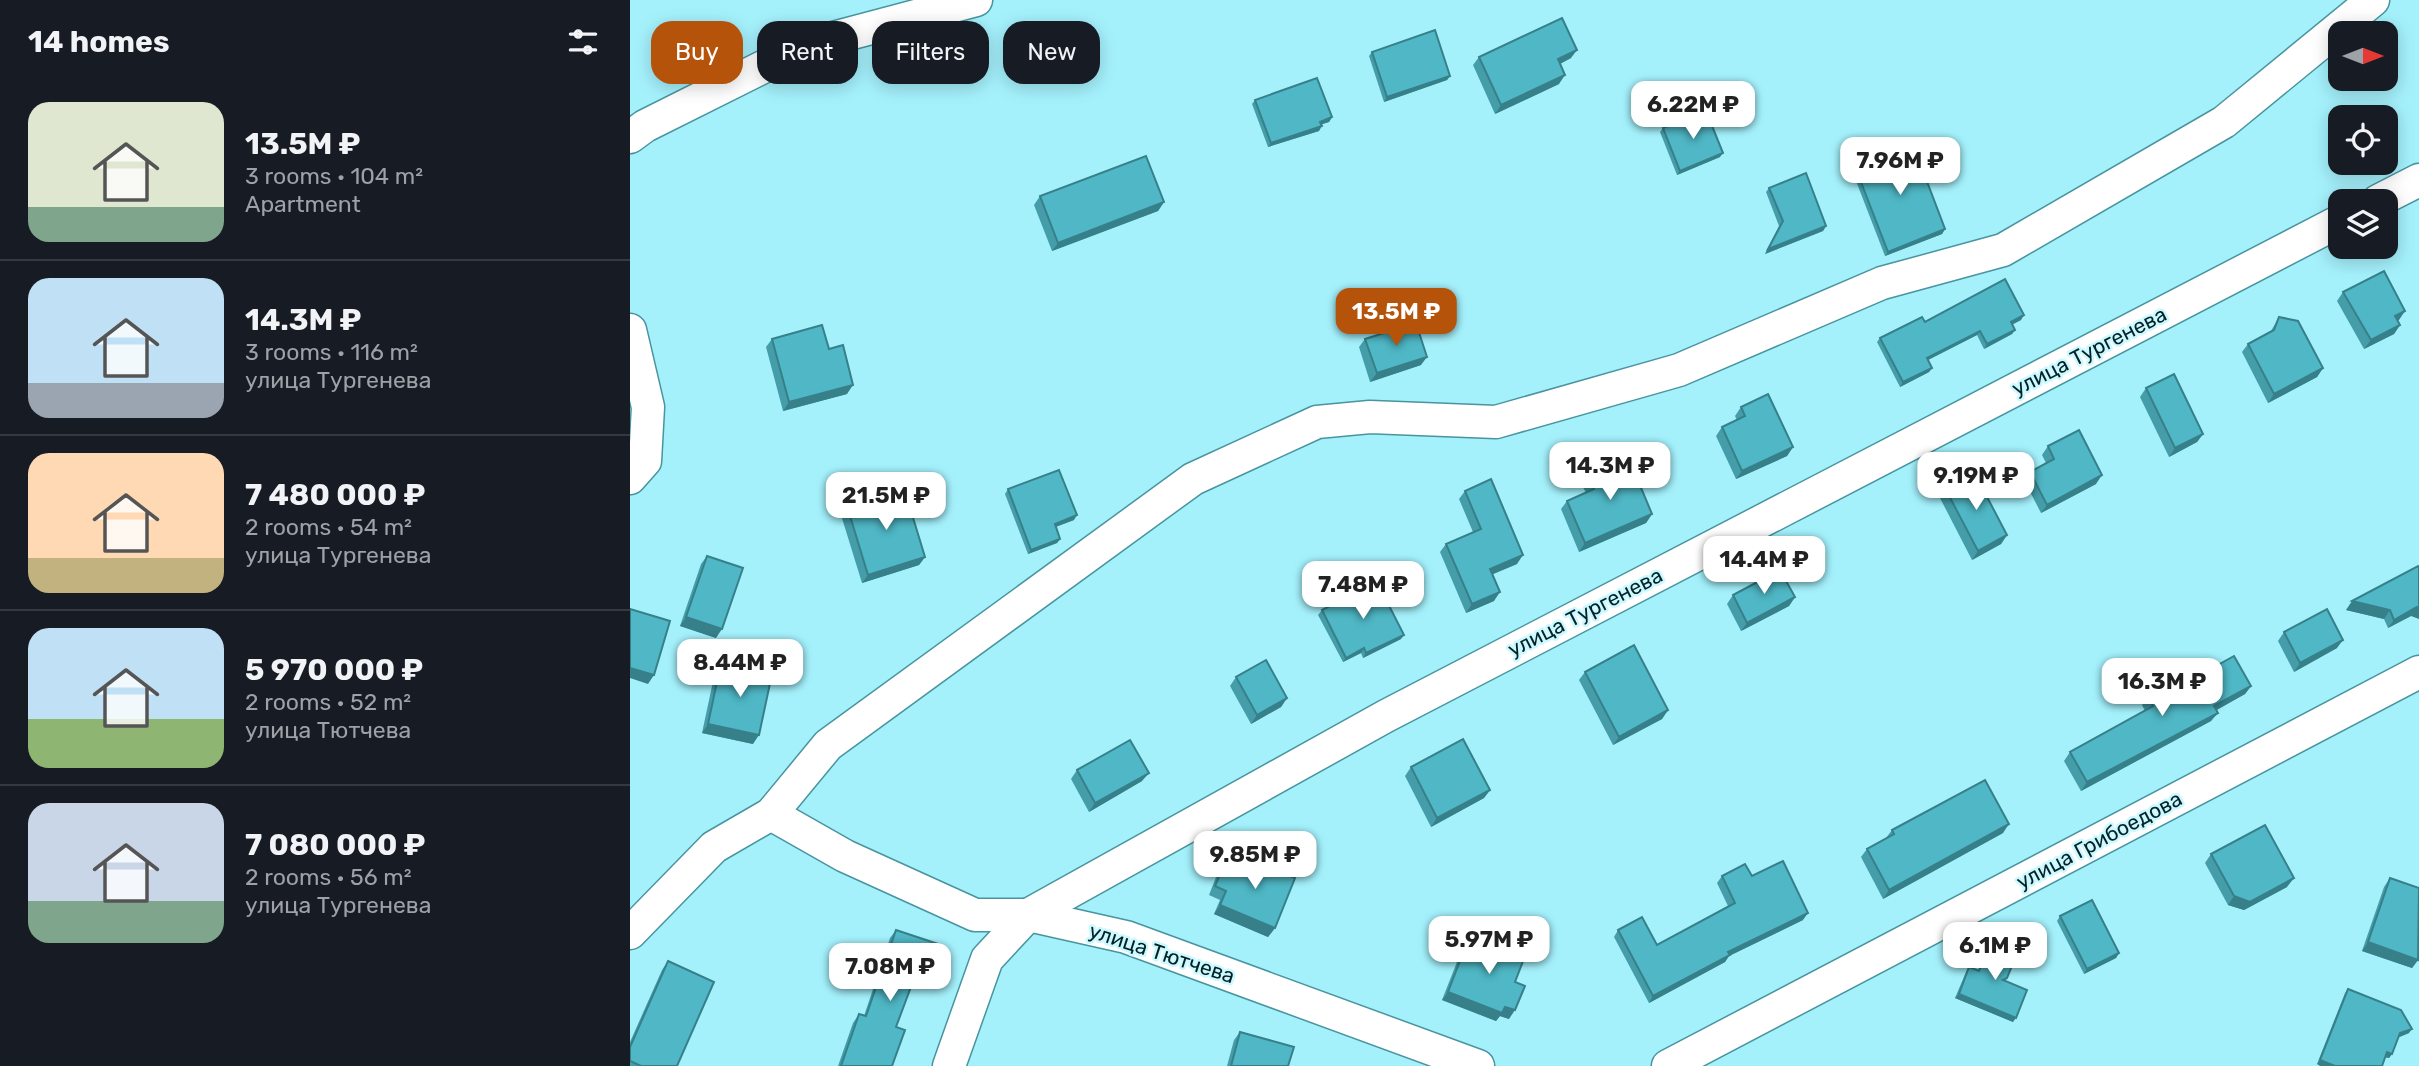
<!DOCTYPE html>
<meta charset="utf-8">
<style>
:root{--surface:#171b24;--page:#242831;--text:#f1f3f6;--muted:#9ea1a6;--line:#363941;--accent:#b45309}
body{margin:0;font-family:Rubik,sans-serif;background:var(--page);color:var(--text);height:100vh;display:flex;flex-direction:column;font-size:26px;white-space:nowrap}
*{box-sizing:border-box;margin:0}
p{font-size:23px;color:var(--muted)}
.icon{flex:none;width:38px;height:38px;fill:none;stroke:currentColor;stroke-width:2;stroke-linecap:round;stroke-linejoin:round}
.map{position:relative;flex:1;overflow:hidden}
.details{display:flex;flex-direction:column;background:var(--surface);width:630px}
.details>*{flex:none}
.guide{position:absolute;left:21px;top:21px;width:665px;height:63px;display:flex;gap:14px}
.needle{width:46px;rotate:90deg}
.fabs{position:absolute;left:1698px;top:21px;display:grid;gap:14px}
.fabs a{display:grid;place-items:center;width:70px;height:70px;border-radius:14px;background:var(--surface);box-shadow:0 4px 18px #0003;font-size:35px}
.price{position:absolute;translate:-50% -60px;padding:0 16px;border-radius:14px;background:#fff;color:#222;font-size:23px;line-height:46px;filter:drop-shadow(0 2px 4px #0008)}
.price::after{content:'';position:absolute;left:50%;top:42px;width:21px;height:16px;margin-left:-10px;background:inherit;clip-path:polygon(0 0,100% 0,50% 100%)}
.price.on{background:var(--accent);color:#fff}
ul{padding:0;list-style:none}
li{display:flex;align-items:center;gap:21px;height:175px;padding:0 28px}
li+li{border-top:2px solid var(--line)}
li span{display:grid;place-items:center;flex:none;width:196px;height:140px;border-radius:21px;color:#555}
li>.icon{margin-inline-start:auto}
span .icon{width:84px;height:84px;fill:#fffc;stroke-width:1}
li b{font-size:30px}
h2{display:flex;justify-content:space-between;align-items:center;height:84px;padding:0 28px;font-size:30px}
.tag{padding:0 24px;border-radius:21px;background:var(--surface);box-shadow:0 4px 18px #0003;font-size:24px;line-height:63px}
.tag.on{background:var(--accent);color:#fff}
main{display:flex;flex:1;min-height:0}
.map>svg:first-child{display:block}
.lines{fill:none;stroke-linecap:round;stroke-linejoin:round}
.street-casing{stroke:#48949f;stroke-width:35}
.street{stroke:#fff;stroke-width:32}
.wall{fill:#449da9}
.shaded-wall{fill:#37808a}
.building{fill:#4fb7c5;stroke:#37808a;stroke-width:2}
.labels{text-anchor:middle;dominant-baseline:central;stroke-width:5;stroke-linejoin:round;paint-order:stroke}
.street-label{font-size:21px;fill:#022226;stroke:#ccf8ff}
</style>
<main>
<section class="details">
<h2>14 homes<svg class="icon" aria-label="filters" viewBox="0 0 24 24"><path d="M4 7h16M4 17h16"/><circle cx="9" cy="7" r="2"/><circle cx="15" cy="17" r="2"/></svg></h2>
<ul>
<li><span style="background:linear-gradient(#dfe7d0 75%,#7fa58c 0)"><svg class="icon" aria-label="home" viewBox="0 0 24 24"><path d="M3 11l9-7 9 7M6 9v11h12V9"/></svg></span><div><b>13.5M ₽</b><p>3 rooms · 104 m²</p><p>Apartment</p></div></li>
<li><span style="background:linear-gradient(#bfe0f5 75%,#9aa5b1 0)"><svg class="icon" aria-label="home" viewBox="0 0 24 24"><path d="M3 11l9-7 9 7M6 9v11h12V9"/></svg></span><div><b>14.3M ₽</b><p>3 rooms · 116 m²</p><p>улица Тургенева</p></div></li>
<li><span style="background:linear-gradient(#ffd9b3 75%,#c2b280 0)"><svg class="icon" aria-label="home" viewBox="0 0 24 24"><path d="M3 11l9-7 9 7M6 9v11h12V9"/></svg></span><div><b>7 480 000 ₽</b><p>2 rooms · 54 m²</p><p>улица Тургенева</p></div></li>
<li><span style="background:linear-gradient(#bfe0f5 65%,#8fb573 0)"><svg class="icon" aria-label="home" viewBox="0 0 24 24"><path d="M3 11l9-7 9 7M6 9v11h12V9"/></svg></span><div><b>5 970 000 ₽</b><p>2 rooms · 52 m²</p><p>улица Тютчева</p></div></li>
<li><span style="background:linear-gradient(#c9d6e8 70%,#7fa58c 0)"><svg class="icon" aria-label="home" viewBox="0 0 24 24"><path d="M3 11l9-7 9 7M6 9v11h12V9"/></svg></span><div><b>7 080 000 ₽</b><p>2 rooms · 56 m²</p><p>улица Тургенева</p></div></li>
</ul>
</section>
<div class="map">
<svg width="1789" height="1066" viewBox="0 0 1789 1066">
<rect width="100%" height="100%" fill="#a4f1fc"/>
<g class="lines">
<g class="street-casing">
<g id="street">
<path d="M0,137l15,-11 162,-81 169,-45"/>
<path d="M1748,201l41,-21"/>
<path d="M0,330l18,77 -3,54 -15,17"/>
<path d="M141,814l74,42 130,59h53l98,22 352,129"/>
<path d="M0,933l84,-86 57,-33 57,-69 365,-266 124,-57 53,-5 126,5 183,-52 203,-87 121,-33 221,-128 149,-122"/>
<path d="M319,1066l38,-107 41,-44 358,-199 954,-495"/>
<path d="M1038,1066l751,-394"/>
</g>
</g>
<use href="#street" class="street"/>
</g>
<g class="wall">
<path d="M742,52l78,24 -3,4 -63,22 -15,-46z"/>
<path d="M849,57l92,1 -11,6 -1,20 -64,30 -22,-49z"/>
<path d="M625,100l77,17 -3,5 -8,2 -2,7 -51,16 -16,-43z"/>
<path d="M1033,128l57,29 -43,18 -17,-43z"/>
<path d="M1224,164l91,65 -3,5 -57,22 -34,-88z"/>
<path d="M1139,188l57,38 -3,5 -58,23 14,-28 -13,-34z"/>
<path d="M410,196l124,6 -6,9 -106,40 -18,-46z"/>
<path d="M1713,292l56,28 -2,1 3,4 -6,9 -30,15 -27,-48z"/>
<path d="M1649,317l44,51 -6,9 -49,26 -26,-51 6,-8 23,-13z"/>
<path d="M1391,320l-9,4 3,6 -3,4 -28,15 -7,-14 -49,25 4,8 -3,4 -29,15 -23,-45 3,-4 45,-16z"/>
<path d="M142,339l57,10 18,45 -64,17 -17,-64z"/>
<path d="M735,339l56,26 -51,17 -11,-35z"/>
<path d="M1516,388l57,46 -6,8 -28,15 -29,-60z"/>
<path d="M1111,407l52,40 -6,9 -51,23 -20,-43 6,-9 15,-7 -2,-4z"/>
<path d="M1418,446l48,38 -55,29 -17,-33 6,-8 16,-9 -4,-8z"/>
<path d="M958,476l64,38 -6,9 -67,29 -18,-43 6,-8 19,-8 -4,-8z"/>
<path d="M378,489l66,31 -18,7 4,12 -3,4 -29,11 -23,-60z"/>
<path d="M1316,490l61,45 -6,9 -29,16 -32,-62z"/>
<path d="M835,491l52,73 -25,10 2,27 -28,12 -26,-61 6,-8 27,-12 -14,-33z"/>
<path d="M217,506l78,51 -6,8 -57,18 -21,-68z"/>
<path d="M77,556l9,82 -36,-12 21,-62z"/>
<path d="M1788,566l-7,50 -23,12 -4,-9 -38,-9z"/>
<path d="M1103,595l62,2 -6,9 -48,25 -14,-27z"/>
<path d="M692,610l79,29 -38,19 -2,-5 -18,9 -25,-47z"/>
<path d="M1654,632l53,16 -43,24 -16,-31z"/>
<path d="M91,663l32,81 -51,-11 13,-61z"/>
<path d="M955,672l83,38 -6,9 -49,26 -34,-65z"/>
<path d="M1568,676l53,10 -6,8 -29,16 -5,11 -130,70 -17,-30 6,-9 75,-41 -3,-6 6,-8z"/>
<path d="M606,677l51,21 -6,9 -30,17 -21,-38z"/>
<path d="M781,767l79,23 -6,8 -53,29 -26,-51z"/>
<path d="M447,770l65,11 -53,31 -18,-33z"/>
<path d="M1262,830l111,3 -120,66 -22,-42 6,-8 19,-11z"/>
<path d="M1581,854l76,33 -43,23 -16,-5 -23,-42z"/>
<path d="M611,856l34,72 -7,9 -54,-23 6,-14 -11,-5 9,-23 7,-9 9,4z"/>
<path d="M1092,876h30l51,44 -74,36 -4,6 -76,41 -35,-66 4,-7 39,15 71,-39 -11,-23z"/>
<path d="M1760,878l28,82 -6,8 -50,-17 22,-64z"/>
<path d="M1430,916l59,37 -3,5 -32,16 -27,-53z"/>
<path d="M266,930l30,52 -12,-5 -18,50 -4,39h-54l15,-43 6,-9 5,2 26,-78z"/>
<path d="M840,935l45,47 -6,37 -9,-3 -4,5 -54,-21 22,-56z"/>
<path d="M1362,941l13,40 8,41 -58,-24 11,-26 3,-5 9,4 11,-26z"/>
<path d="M38,961l9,105h-47v-24l32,-72z"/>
<path d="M1718,989l61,44 -10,4 -7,17 -3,4 -4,-1 -68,7 28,-71z"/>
<path d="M610,1032l48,34h-61l7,-26z"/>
</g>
<g class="shaded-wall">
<path d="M947,50l-6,8 -19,10 6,-9z"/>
<path d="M935,75l-6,9 -64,30 6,-9z"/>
<path d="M820,76l-3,4 -63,22 3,-5z"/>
<path d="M702,117l-3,5 -12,4 3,-4z"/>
<path d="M692,126l-3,5 -51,16 3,-4z"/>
<path d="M1093,153l-3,4 -43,18 3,-4z"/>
<path d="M534,202l-6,9 -106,40 6,-8z"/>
<path d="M1196,226l-3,5 -58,23 3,-5z"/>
<path d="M1315,229l-3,5 -57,22 3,-4z"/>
<path d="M1775,311l-6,9 -10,5 6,-9z"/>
<path d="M1394,315l-3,5 -13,7 3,-5z"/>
<path d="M1770,325l-6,9 -30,15 7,-9z"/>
<path d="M1385,330l-3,4 -28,15 3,-5z"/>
<path d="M1350,331l-3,4 -53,27 3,-4z"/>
<path d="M797,357l-6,8 -51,17 7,-9z"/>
<path d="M1302,368l-3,4 -29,15 3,-5z"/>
<path d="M1693,368l-6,9 -49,26 6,-9z"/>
<path d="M223,385l-6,9 -64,17 6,-9z"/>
<path d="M1573,434l-6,8 -28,15 6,-9z"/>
<path d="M1163,447l-6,9 -51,23 6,-8z"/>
<path d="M1472,475l-6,9 -55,29 6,-8z"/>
<path d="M1022,514l-6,9 -67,29 6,-9z"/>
<path d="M447,515l-3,5 -22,8 3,-4z"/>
<path d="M1377,535l-6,9 -29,16 6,-9z"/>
<path d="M430,539l-3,4 -29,11 3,-4z"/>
<path d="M893,555l-6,9 -33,14 6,-9z"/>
<path d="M295,557l-6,8 -57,18 6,-8z"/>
<path d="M870,592l-6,9 -28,12 6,-9z"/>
<path d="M1165,597l-6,9 -48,25 6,-8z"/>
<path d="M1722,601l38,9 -6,9 -38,-9z"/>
<path d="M1787,607l2,1v11l-8,-3 -23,12 6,-8z"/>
<path d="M56,617l36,12 -6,9 -36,-12z"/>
<path d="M774,635l-3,4 -38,19 3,-5z"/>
<path d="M1713,640l-6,8 -43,24 6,-9z"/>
<path d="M734,648l-3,5 -18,9 3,-4z"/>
<path d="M0,668l24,7 -6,9 -18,-6z"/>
<path d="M1621,686l-6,8 -37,21 6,-9z"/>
<path d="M657,698l-6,9 -30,17 6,-9z"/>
<path d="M1038,710l-6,9 -49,26 6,-8z"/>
<path d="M1588,713l-7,8 -130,70 6,-9z"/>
<path d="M78,724l51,11 -6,9 -51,-11z"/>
<path d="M519,773l-7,8 -53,31 6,-9z"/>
<path d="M860,790l-6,8 -53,29 6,-9z"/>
<path d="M1379,824l-6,9 -120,66 6,-9z"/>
<path d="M1664,878l-7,9 -43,23 -16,-5 6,-9z"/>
<path d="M590,905l55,23 -7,9 -54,-23z"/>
<path d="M1178,913l-5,7 -74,36 -4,6 -76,41 4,-7 75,-44z"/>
<path d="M1738,942l50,18 -6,8 -50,-17z"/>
<path d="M1489,953l-3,5 -32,16 3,-5z"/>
<path d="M288,968l14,5 -6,9 -15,-6z"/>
<path d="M818,992l57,15 10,3 -6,9 -9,-3 -4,5 -54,-21z"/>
<path d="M1329,994l57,24 -3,4 -58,-24z"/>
<path d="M1782,1029l-3,4 -12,5 3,-5z"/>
<path d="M1757,1052l5,2 -3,4 -5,-1z"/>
<path d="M1690,1060l15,6h-15l-3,-2z"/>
</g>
<g class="building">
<path d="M932,18l15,32 -19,9 7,16 -64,30 -22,-48z"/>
<path d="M805,30l15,46 -63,21 -15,-45z"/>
<path d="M687,78l15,39 -12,5 2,4 -51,17 -16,-43z"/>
<path d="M1076,111l17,42 -43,18 -17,-43z"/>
<path d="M1282,142l33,87 -57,23 -34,-88z"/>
<path d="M516,156l18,46 -106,41 -18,-47z"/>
<path d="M1176,173l20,53 -58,23 15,-28 -14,-33z"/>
<path d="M1754,271l21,40 -10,5 5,9 -29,15 -28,-48z"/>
<path d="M1375,279l19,36 -13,7 4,8 -28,14 -7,-13 -53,27 5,10 -29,14 -23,-44 42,-21 3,5z"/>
<path d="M1649,317l19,4 25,47 -49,26 -26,-50 26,-14z"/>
<path d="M786,323l11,34 -50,16 -12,-34z"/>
<path d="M192,325l7,24 14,-4 10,40 -64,17 -17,-63z"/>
<path d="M1544,374l29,60 -28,14 -29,-60z"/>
<path d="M1138,394l25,53 -51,24 -20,-44 23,-11 -4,-9z"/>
<path d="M1449,430l23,45 -55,30 -17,-33 24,-13 -6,-13z"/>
<path d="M999,459l23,55 -67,29 -18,-42 27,-12 -6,-13z"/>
<path d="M429,470l18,45 -22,9 5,15 -29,11 -23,-61z"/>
<path d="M1345,474l32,61 -29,16 -32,-61z"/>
<path d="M861,479l32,76 -33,14 10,23 -28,12 -26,-60 35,-15 -16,-38z"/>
<path d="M274,488l21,69 -57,18 -21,-69z"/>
<path d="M77,556l36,12 -21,61 -36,-12z"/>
<path d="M1788,566l1,2v40l-2,-1 -23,13 -4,-10 -38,-9z"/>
<path d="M1150,570l15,27 -48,26 -14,-28z"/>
<path d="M747,582l27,53 -38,18 -2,-5 -18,10 -24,-48z"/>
<path d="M0,609l40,12 -16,54 -24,-7z"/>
<path d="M1697,609l16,31 -43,23 -16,-31z"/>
<path d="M1004,645l34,65 -49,27 -34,-65z"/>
<path d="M1604,656l17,30 -37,20 4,7 -131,69 -17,-30 83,-46 -5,-9 47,-26 3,5z"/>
<path d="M636,660l21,38 -30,17 -21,-38z"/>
<path d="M91,663l51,11 -13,61 -51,-11z"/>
<path d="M833,739l27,51 -53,28 -26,-51z"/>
<path d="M500,740l19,33 -54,30 -18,-33z"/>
<path d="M1355,780l24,44 -120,66 -22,-41 27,-15 -2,-4z"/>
<path d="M1635,825l29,53 -44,24 -16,-6 -23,-42z"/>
<path d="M611,856l54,22 -20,50 -55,-23 6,-14 -11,-5 10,-23 11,5z"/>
<path d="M1153,861l25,52 -80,39 2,3 -77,41 -35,-66 24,-13 15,28 78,-42 -13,-27 23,-12 7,12z"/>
<path d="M1760,878l29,10 -1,72 -50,-18z"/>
<path d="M1462,900l27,53 -32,16 -27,-53z"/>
<path d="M266,930l45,15 -9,28 -14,-5 -22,59 9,3 -13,36h-51l18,-52 7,2z"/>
<path d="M840,935l55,21 -10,26 10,4 -10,24 -10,-3 -3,6 -54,-21z"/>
<path d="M1362,941l26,10 -11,27 -4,2 24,10 -11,28 -57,-24 10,-27 10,4z"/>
<path d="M38,961l46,21 -37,84h-36l-11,-5v-14z"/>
<path d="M1718,989l53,21 11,19 -12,4 -8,21 -5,-2 -5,14h-47l-15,-6z"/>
<path d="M610,1032l54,15 -6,19h-57z"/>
</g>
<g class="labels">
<g class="street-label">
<text transform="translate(1459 351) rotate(-27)">улица Тургенева</text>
<text transform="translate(955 612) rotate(-27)">улица Тургенева</text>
<text transform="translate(1469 840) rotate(-28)">улица Грибоедова</text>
<text transform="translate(532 953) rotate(18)">улица Тютчева</text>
</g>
</g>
</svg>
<div class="fabs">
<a><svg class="needle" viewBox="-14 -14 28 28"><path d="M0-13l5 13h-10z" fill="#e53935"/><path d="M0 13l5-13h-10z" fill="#9ea1a6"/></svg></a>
<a><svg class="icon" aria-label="locate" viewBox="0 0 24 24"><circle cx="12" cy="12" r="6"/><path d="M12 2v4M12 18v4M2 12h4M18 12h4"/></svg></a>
<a><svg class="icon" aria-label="layers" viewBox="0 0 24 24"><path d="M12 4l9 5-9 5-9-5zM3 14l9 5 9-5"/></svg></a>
</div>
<b class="price" style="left:1063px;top:141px">6.22M ₽</b>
<b class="price" style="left:1270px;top:197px">7.96M ₽</b>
<b class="price on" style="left:766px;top:348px">13.5M ₽</b>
<b class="price" style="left:980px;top:502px">14.3M ₽</b>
<b class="price" style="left:1346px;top:512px">9.19M ₽</b>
<b class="price" style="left:256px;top:532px">21.5M ₽</b>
<b class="price" style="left:1134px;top:596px">14.4M ₽</b>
<b class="price" style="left:733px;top:621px">7.48M ₽</b>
<b class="price" style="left:110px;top:699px">8.44M ₽</b>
<b class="price" style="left:1532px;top:718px">16.3M ₽</b>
<b class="price" style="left:625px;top:891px">9.85M ₽</b>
<b class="price" style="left:859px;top:976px">5.97M ₽</b>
<b class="price" style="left:1365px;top:982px">6.1M ₽</b>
<b class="price" style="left:260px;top:1003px">7.08M ₽</b>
<div class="guide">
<a class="tag on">Buy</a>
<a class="tag">Rent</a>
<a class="tag">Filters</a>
<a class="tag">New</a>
</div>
</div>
</main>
